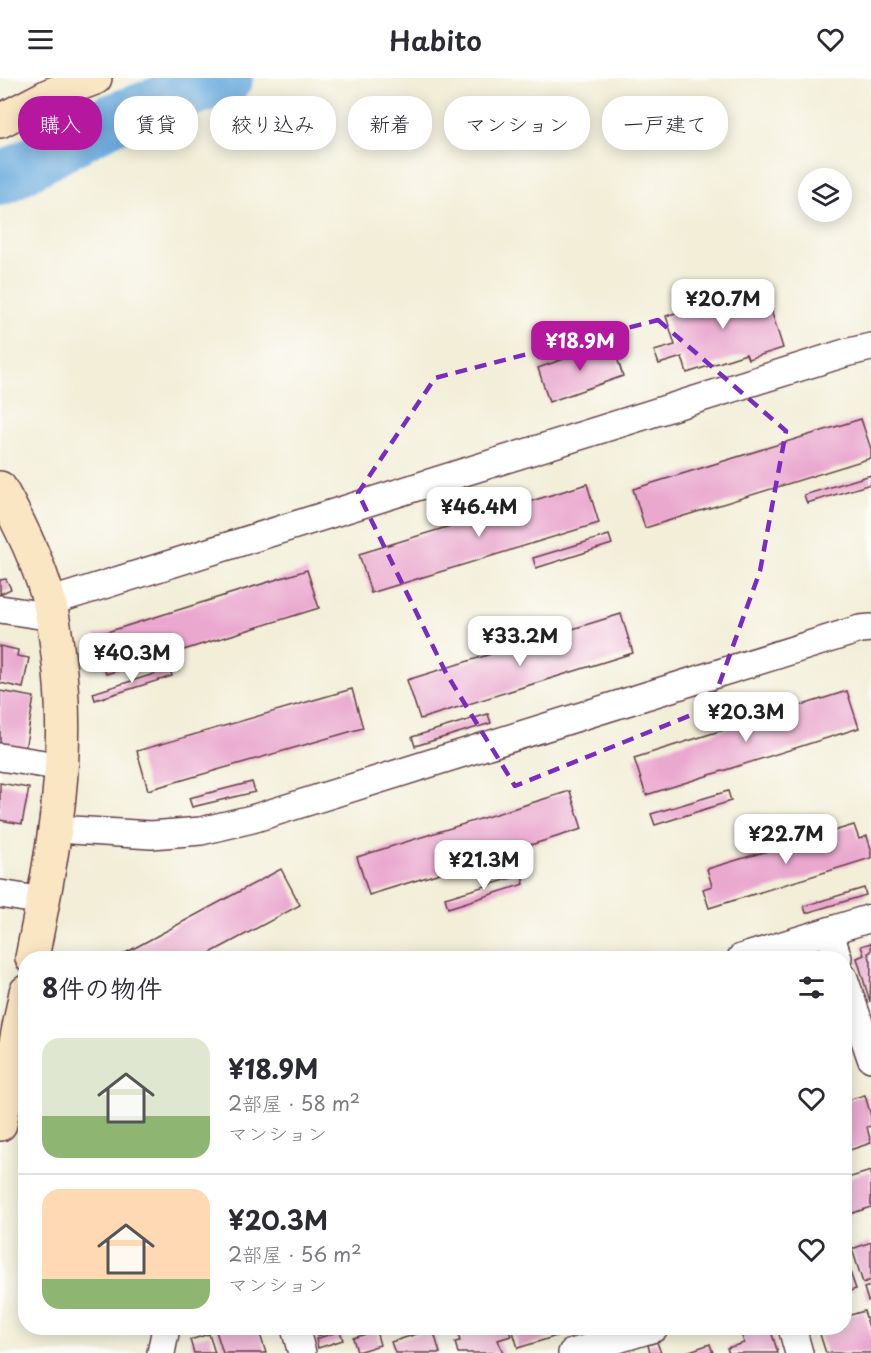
<!DOCTYPE html>
<html lang="ja">
<meta charset="utf-8">
<style>
:root{--surface:#fff;--page:#f7f7f7;--text:#2b2b33;--muted:#7c7c81;--line:#e1e1e2;--accent:#b5179e}
body{margin:0;font-family:"Playpen Sans","Klee One",sans-serif;background:var(--page);color:var(--text);height:100vh;display:flex;flex-direction:column;font-size:22px;white-space:nowrap}
*{box-sizing:border-box;margin:0}
p{font-size:20px;color:var(--muted)}
.icon{flex:none;width:33px;height:33px;fill:none;stroke:currentColor;stroke-width:2;stroke-linecap:round;stroke-linejoin:round}
.map{position:relative;flex:1;overflow:hidden}
.details{position:absolute;left:18px;top:873px;width:834px;height:384px;display:flex;flex-direction:column;background:var(--surface);border-radius:24px;box-shadow:0 3px 15px #0003}
.details>*{flex:none}
.guide{position:absolute;left:18px;top:18px;width:836px;height:54px;display:flex;gap:12px}
.buttons{position:absolute;left:798px;top:90px;display:grid;gap:12px}
.buttons a{display:grid;place-items:center;width:54px;height:54px;border-radius:50%;background:var(--surface);box-shadow:0 3px 15px #0003;font-size:30px}
.price{position:absolute;translate:-50% -51px;padding:0 14px;border-radius:12px;background:#fff;color:#222;font-size:20px;line-height:39px;filter:drop-shadow(0 2px 3px #0008)}
.price::after{content:'';position:absolute;left:50%;top:36px;width:18px;height:14px;margin-left:-9px;background:inherit;clip-path:polygon(0 0,100% 0,50% 100%)}
.price.on{background:var(--accent);color:#fff}
ul{padding:0;list-style:none}
li{display:flex;align-items:center;gap:18px;height:150px;padding:0 24px}
li+li{border-top:2px solid var(--line)}
li span{display:grid;place-items:center;flex:none;width:168px;height:120px;border-radius:18px;color:#555}
li>.icon{margin-inline-start:auto}
span .icon{width:72px;height:72px;fill:#fffc;stroke-width:1}
li b{font-size:26px}
h2{display:flex;justify-content:space-between;align-items:center;height:72px;padding:0 24px;font-size:26px}
.pill{padding:0 21px;border-radius:24px;background:var(--surface);box-shadow:0 3px 15px #0003;font-size:21px;line-height:54px}
.pill.on{background:var(--accent);color:#fff}
header{display:flex;justify-content:space-between;align-items:center;height:78px;padding:0 24px;background:var(--surface);font-size:27px;font-weight:600}
.map>svg:first-child{display:block}
.lines{fill:none;stroke-linecap:round;stroke-linejoin:round}
.river{stroke:#6babde;stroke-width:52}
.building{fill:#eaa8cf}
.street-casing{stroke:#633e45;stroke-width:30}
.secondary-casing{stroke:#633e45;stroke-width:36}
.street{stroke:#fff;stroke-width:27}
.secondary{stroke:#fbe6c4;stroke-width:33}
.marked{fill:none;stroke:#7b2cbf;stroke-width:4.5;stroke-dasharray:12 8;stroke-linejoin:round}
</style>
<header><svg class="icon" aria-label="menu" viewBox="0 0 24 24"><path d="M4 6h16M4 12h16M4 18h16"/></svg>Habito<svg class="icon" aria-label="heart" viewBox="0 0 24 24"><path d="M12 20l-8-8c-3-5 5-10 8-4 3-6 11-1 8 4z"/></svg></header>
<div class="map">
<svg width="871" height="1275" viewBox="0 0 871 1275">
<rect width="100%" height="100%" fill="#fdfcf7"/>
<filter id="ink" filterUnits="userSpaceOnUse"><feTurbulence type="fractalNoise" baseFrequency=".0167" numOctaves="2"/><feDisplacementMap in="SourceGraphic" scale="12" xChannelSelector="R" yChannelSelector="G"/><feConvolveMatrix kernelMatrix="1 2 1 2 8 2 1 2 1" color-interpolation-filters="sRGB"/></filter>
<filter id="wash" filterUnits="userSpaceOnUse"><feTurbulence type="fractalNoise" baseFrequency=".008" numOctaves="4" result="noise"/><feDisplacementMap in="SourceGraphic" scale="24" xChannelSelector="R" yChannelSelector="G"/><feGaussianBlur stdDeviation="1.35" result="paint"/><feColorMatrix in="noise" values="0 0 0 0 0 0 0 0 0 0 0 0 0 0 0 0 0 1.4 0 .05"/><feComposite in="paint" operator="in"/></filter>
<g filter="url(#wash)">
<rect width="100%" height="100%" fill="#f2eed8"/>
<g class="lines">
<path class="river" d="M0,102l108,-59 119,-43"/>
</g>
<g id="blocks">
<g class="building">
<path d="M762,203l21,67 -35,11 -2,-5 -59,19 -5,-16 -23,7 -5,-13 21,-6 -9,-29 62,-20 -1,-4z"/>
<path d="M612,264l11,34 -74,26 -11,-34z"/>
<path d="M861,341l10,30v9l-226,70 -12,-39z"/>
<path d="M871,397v9l-64,19 -3,-8z"/>
<path d="M587,406l12,39 -228,70 -12,-39z"/>
<path d="M609,457l3,9 -76,24 -3,-10z"/>
<path d="M307,492l12,38 -213,66 -12,-38z"/>
<path d="M6,501l5,10 -11,5v-14z"/>
<path d="M621,536l12,39 -213,66 -13,-39z"/>
<path d="M0,568l18,4 -1,6 12,2 -6,30 -23,-5z"/>
<path d="M170,591l2,7 -77,24 -2,-7z"/>
<path d="M352,611l11,39 -215,62 -11,-39z"/>
<path d="M0,613l34,6 -9,53 -25,-5z"/>
<path d="M847,613l12,37 -213,67 -12,-37z"/>
<path d="M488,636l3,9 -76,23 -3,-9z"/>
<path d="M252,704l3,10 -63,15 -3,-9z"/>
<path d="M0,705l29,5 -7,36 -22,-4z"/>
<path d="M570,713l12,38 -213,66 -12,-38z"/>
<path d="M728,713l3,10 -76,24 -4,-11z"/>
<path d="M854,747l5,14 8,-3 4,13v9l-162,50 -6,-19 9,-3 -5,-17z"/>
<path d="M281,791l19,36 -99,53h-85z"/>
<path d="M522,797l2,9 -76,24 -3,-10z"/>
<path d="M864,810l2,7 -60,18 -2,-7z"/>
<path d="M871,865v9l-3,1 3,9 -1,40 -13,-44 7,-3 -3,-9z"/>
<path d="M865,1017l6,21v10l-4,1 4,16 -27,9v-51z"/>
<path d="M871,1093v36l-24,8 -3,-9v-27z"/>
<path d="M871,1164v38l-8,3 -11,-34z"/>
<path d="M844,1177l12,34 -12,4z"/>
<path d="M871,1208v14l-3,1 -4,-13z"/>
<path d="M864,1233l7,23v19h-45l-8,-25h26v-11z"/>
<path d="M215,1250h43l8,25h-43z"/>
<path d="M314,1250h28l-25,8z"/>
<path d="M456,1250h52l3,8 -13,4 5,13h-45l-3,-11 5,-1z"/>
<path d="M512,1250h49l2,6 -45,14z"/>
<path d="M755,1250h15l8,25h-49l-2,-5 17,-5 -3,-11z"/>
<path d="M433,1251l7,24h-45l-4,-11z"/>
<path d="M340,1253l3,9 -25,8 -2,-9z"/>
<path d="M376,1253l4,14 -23,7 -4,-14z"/>
<path d="M209,1256l6,19h-21l-4,-13z"/>
<path d="M657,1264l4,11h-11l-2,-8z"/>
<path d="M710,1266l3,9h-29z"/>
</g>
</g>
</g>
<g filter="url(#ink)">
<use href="#blocks" fill-opacity="0" stroke="#633e45" stroke-width="1.5"/>
<g class="lines">
<g class="street-casing">
<g id="street">
<path d="M49,524l796,-249 26,-6"/>
<path d="M0,531l53,8"/>
<path d="M0,679l63,10"/>
<path d="M57,751l94,6 50,-4 51,-12 608,-190 11,-1"/>
<path d="M0,816l43,7"/>
<path d="M829,853l9,27"/>
<path d="M741,880l130,-40"/>
<path d="M844,900l27,80"/>
<path d="M295,1250l7,25"/>
<path d="M792,1250l7,25"/>
<path d="M161,1275l5,-25"/>
<path d="M572,1275l82,-25"/>
</g>
</g>
<g class="secondary-casing">
<g id="secondary">
<path d="M0,43l50,-26 45,-17"/>
<path d="M0,410c20,36 40,77 50,117 4,16 6,33 8,50 14,106 -6,200 -26,303"/>
<path d="M0,1046l26,-132"/>
</g>
</g>
<use href="#street" class="street"/>
<use href="#secondary" class="secondary"/>
</g>
</g>
<path class="marked" d="M658,242l128,111 -26,140 -49,136 -196,79 -69,-113 -88,-180 77,-115z"/>
</svg>
<div class="buttons">
<a><svg class="icon" aria-label="layers" viewBox="0 0 24 24"><path d="M12 4l9 5-9 5-9-5zM3 14l9 5 9-5"/></svg></a>
</div>
<b class="price" style="left:723px;top:252px">¥20.7M</b>
<b class="price on" style="left:580px;top:294px">¥18.9M</b>
<b class="price" style="left:479px;top:460px">¥46.4M</b>
<b class="price" style="left:520px;top:589px">¥33.2M</b>
<b class="price" style="left:132px;top:606px">¥40.3M</b>
<b class="price" style="left:746px;top:665px">¥20.3M</b>
<b class="price" style="left:786px;top:787px">¥22.7M</b>
<b class="price" style="left:484px;top:813px">¥21.3M</b>
<div class="guide">
<a class="pill on">購入</a>
<a class="pill">賃貸</a>
<a class="pill">絞り込み</a>
<a class="pill">新着</a>
<a class="pill">マンション</a>
<a class="pill">一戸建て</a>
</div>
<section class="details">
<h2>8件の物件<svg class="icon" aria-label="filters" viewBox="0 0 24 24"><path d="M4 7h16M4 17h16"/><circle cx="9" cy="7" r="2"/><circle cx="15" cy="17" r="2"/></svg></h2>
<ul>
<li><span style="background:linear-gradient(#dfe7d0 65%,#8fb573 0)"><svg class="icon" aria-label="home" viewBox="0 0 24 24"><path d="M3 11l9-7 9 7M6 9v11h12V9"/></svg></span><div><b>¥18.9M</b><p>2部屋 · 58 m²</p><p>マンション</p></div><svg class="icon" aria-label="heart" viewBox="0 0 24 24"><path d="M12 20l-8-8c-3-5 5-10 8-4 3-6 11-1 8 4z"/></svg></li>
<li><span style="background:linear-gradient(#ffd9b3 75%,#8fb573 0)"><svg class="icon" aria-label="home" viewBox="0 0 24 24"><path d="M3 11l9-7 9 7M6 9v11h12V9"/></svg></span><div><b>¥20.3M</b><p>2部屋 · 56 m²</p><p>マンション</p></div><svg class="icon" aria-label="heart" viewBox="0 0 24 24"><path d="M12 20l-8-8c-3-5 5-10 8-4 3-6 11-1 8 4z"/></svg></li>
</ul>
</section>
</div>
